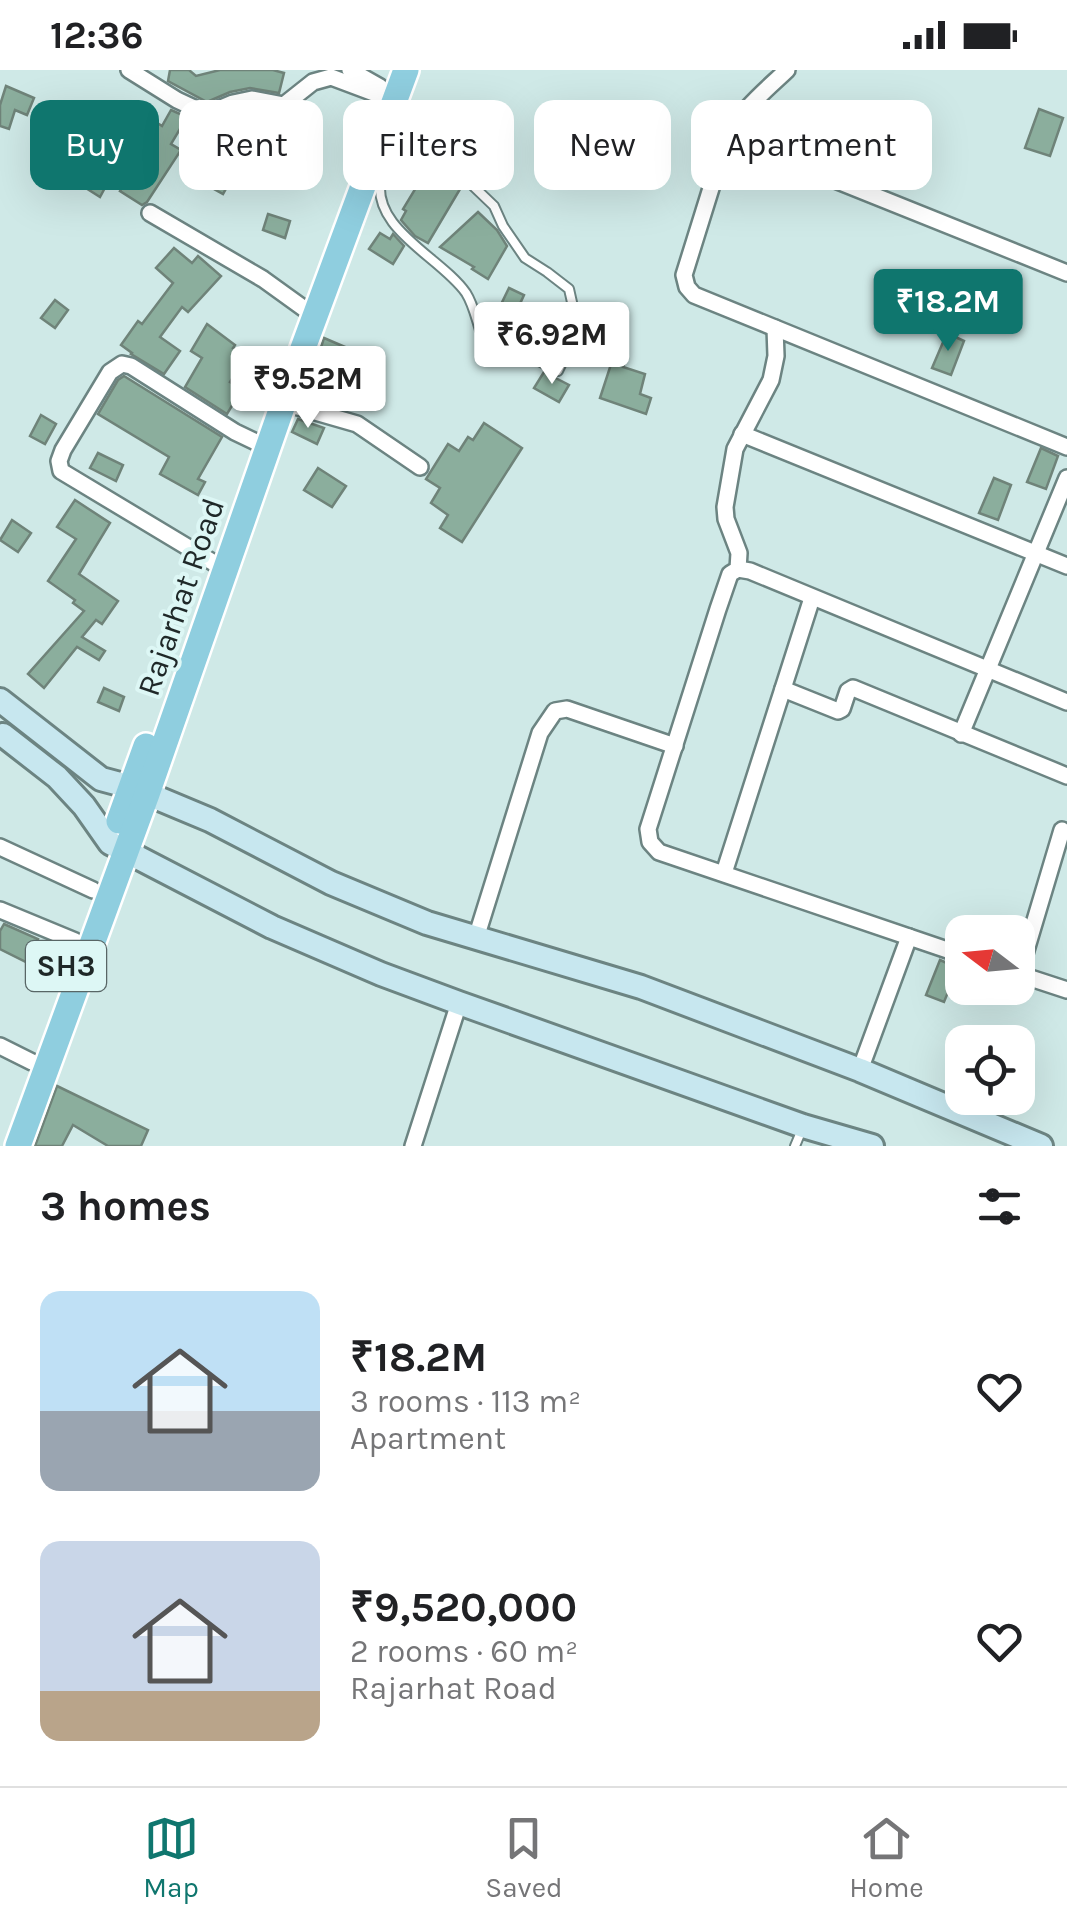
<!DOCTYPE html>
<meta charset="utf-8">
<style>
:root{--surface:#fff;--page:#f6f6f6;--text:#202124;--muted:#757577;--line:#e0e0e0;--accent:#0f766e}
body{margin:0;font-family:Karla,sans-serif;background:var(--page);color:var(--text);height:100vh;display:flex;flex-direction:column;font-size:38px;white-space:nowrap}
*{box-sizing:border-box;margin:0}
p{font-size:32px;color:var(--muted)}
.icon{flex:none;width:55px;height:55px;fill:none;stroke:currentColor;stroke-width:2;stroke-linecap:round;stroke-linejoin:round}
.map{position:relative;height:1076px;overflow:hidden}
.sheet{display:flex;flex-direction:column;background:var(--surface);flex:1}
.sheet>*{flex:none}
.guide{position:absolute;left:30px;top:30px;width:1008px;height:90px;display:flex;gap:20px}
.needle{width:65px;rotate:286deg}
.buttons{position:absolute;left:945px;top:845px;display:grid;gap:20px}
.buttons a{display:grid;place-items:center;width:90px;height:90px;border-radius:20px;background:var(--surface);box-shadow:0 10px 40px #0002;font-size:50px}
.price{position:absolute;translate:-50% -85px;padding:0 22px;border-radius:10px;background:#fff;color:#222;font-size:32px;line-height:65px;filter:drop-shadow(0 2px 5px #0008)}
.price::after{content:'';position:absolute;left:50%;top:60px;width:30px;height:22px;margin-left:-15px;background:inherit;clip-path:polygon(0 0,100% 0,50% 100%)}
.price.active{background:var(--accent);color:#fff}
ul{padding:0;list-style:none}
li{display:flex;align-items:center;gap:30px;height:250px;padding:0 40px}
li span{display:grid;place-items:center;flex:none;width:280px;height:200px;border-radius:20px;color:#555}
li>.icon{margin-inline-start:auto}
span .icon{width:120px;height:120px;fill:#fffc;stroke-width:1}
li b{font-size:42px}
h2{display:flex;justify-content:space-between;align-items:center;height:120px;padding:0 40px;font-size:42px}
.pill{padding:0 35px;border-radius:20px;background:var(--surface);box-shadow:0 10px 40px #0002;font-size:35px;line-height:90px}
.pill.active{background:var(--accent);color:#fff}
.status{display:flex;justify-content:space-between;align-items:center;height:70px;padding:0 50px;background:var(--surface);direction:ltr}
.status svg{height:28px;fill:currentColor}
.dock{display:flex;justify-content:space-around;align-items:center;height:140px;border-top:2px solid var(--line);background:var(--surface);font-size:28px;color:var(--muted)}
.dock a{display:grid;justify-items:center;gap:5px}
.dock .active{color:var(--accent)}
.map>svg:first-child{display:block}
.building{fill:#8bae9d;stroke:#6f8379;stroke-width:2.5}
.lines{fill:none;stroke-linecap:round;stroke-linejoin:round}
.service-casing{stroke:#6c8482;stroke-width:12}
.minor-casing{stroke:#6c8482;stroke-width:20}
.secondary-casing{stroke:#6c8482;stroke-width:28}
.primary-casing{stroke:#fff;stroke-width:30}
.service{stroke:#fff;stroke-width:8}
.minor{stroke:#fff;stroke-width:15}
.secondary{stroke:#c7e7ef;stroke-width:22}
.primary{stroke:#8fcedf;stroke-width:25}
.labels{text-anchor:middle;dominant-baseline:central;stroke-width:8;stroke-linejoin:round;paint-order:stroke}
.shield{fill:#ddf7f5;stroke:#586666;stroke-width:2.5}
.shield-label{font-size:30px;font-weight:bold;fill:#1f2828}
.street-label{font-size:32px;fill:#1f2828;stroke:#ddf7f5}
</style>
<div class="status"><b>12:36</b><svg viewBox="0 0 49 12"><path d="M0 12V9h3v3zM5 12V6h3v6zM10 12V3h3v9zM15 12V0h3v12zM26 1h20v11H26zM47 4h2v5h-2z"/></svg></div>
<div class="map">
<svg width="1067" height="1076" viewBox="0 0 1067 1076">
<rect width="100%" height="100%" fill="#cfe9e7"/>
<g class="building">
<path d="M170,0h19l7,6 24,-6h53l11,3 -5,20 -29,-5 -20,4 -23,10 -39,-21z"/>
<path d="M6,16l28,12 -7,17 -12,-5 -6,19 -9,-3v-21z"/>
<path d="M1039,39l24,9 -13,38 -25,-8z"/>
<path d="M171,40l16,7 -16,27 10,6 -34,52 -5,3 -22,-14 19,-30 -31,-20 8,-13 9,5 14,-22 23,15z"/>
<path d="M61,60l8,30 -15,5 -9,-31z"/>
<path d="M437,83l27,16 -1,15 -35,59 -13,-7 -14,-16 5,-9 -3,-2z"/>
<path d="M216,96l17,10 -10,18 -18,-10z"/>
<path d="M85,100l22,14 -7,13 -22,-14z"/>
<path d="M478,142l19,18 10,16 -19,33 -16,-10 2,-2 -34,-20z"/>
<path d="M268,144l22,7 -5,17 -22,-8z"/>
<path d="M380,163l10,6 3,-5 11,12 -11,18 -24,-15z"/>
<path d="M174,178l18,15 6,-7 23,20 -33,36 -6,-5 -22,30 20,14 -16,23 -33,-20 1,-1 -11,-8 17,-24 4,3 31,-41 -17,-15z"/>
<path d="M509,218l15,7 -11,24 26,12 -8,17 -41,-21z"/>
<path d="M55,230l13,10 -13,18 -14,-10z"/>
<path d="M207,254l28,21 -2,3 13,8 -16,26 12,7 -15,25 -42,-27 17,-29 -11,-7z"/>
<path d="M947,263l17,8 -13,34 -19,-7z"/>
<path d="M324,268l28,12 -7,14 -23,-11 -14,34z"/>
<path d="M613,288l12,4 -2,5 22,7 -5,20 11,4 -5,16 -46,-16z"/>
<path d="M544,302l25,13 -10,17 -25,-14z"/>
<path d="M124,306l98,61 -24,42 7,3 -7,13 -38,-21 9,-17 -71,-43 20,-34z"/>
<path d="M41,345l15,9 -11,20 -15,-8z"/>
<path d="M298,349l26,9 -7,16 -25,-12z"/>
<path d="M484,353l38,25 -60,94 -22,-14 8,-13 -17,-12 9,-15 -14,-9 22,-35 11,7 9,-14 5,3z"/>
<path d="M1041,378l17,8 -12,33 -19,-7z"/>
<path d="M98,383l25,12 -7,16 -26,-13z"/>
<path d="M318,398l28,18 -14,21 -28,-17z"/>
<path d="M994,408l17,7 -13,35 -19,-7z"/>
<path d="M75,430l35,23 -31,51 39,27 -16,23 -6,-4 -14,17 23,14 -6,9 -22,-13 -33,41 -16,-14 56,-63 -11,-8 2,-3 -27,-19 28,-42 -19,-12z"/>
<path d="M12,450l19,13 -13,19 -18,-12z"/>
<path d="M104,618l20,9 -5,14 -21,-9z"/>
<path d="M4,854l34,15 -12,23 -26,-13v-18z"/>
<path d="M940,890l18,8 -14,34 -18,-7z"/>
<path d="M57,1016l91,44 -7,16h-33l-35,-21 -11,21h-27z"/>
</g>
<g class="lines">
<g class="service-casing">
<g id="service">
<path d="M372,102l9,5c-11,52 60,80 85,116 7,11 10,25 14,37l78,41 20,-42 -9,-40 -22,-17 -22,-14 -22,-32 -9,-20 -24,-23c0,-6 2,-12 1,-17 -3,-13 -37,-53 -51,-50 -7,2 -13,11 -18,17l-15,1"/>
<path d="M381,107l21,-44"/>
<path d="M795,1076l8,-19"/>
</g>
</g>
<g class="minor-casing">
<g id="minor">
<path d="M129,0l48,30 30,14 26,-11 19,-4 32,6 29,-23 18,-5 64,24"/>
<path d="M350,0l30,17"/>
<path d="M787,0c-12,12 -54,46 -53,63 0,3 2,5 4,8l329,132"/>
<path d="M746,74l-23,12 -6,13 -33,106 3,12 7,8 373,152"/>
<path d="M150,143l113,66 43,31"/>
<path d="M775,258l1,28 -5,24 -36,69 -10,58 1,12 13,34 -1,16 -8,5 -12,35 -70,220 2,13 9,10 303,103"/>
<path d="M284,333l73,21 63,43"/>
<path d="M742,364l325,132"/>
<path d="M214,493l-153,-92 -2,-10 4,-11 47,-78 12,-8 9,2 104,66 23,11"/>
<path d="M738,499l12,2 317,131"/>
<path d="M783,619l55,22 4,-2 6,-18 5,-3 214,88"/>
<path d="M961,664l106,-256"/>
<path d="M0,777l93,43"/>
<path d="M724,803l88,-275"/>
<path d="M0,840l75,31"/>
<path d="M476,868l64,-205 15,-22 12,-2 108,37"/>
<path d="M1018,904l49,16"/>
<path d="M1019,904l43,-144"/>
<path d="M0,976l32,16"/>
<path d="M860,1000l49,-133"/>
<path d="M413,1076l46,-143"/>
</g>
</g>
<g class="secondary-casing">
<g id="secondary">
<path d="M0,630l101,79 30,8 79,33 121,63 96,40 214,64 219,83 181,76"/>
<path d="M3,665l54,42 27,29 26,37 162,84 109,47 78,29 344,123 69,20"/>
</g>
</g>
<g class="primary-casing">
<g id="primary">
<path d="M119,751l27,-75"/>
<path d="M18,1076l129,-352 148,-424 111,-300"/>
</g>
</g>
<use href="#service" class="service"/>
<use href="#minor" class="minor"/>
<use href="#secondary" class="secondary"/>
<use href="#primary" class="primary"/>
</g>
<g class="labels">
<rect class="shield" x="26" y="871" width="80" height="50" rx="8"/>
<g class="shield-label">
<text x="66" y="896">SH3</text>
</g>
<g class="street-label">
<text transform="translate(181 527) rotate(-71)">Rajarhat Road</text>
</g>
</g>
</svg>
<div class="buttons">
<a><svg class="needle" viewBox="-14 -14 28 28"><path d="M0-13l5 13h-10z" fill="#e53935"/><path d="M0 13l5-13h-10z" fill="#757577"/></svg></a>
<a><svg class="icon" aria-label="locate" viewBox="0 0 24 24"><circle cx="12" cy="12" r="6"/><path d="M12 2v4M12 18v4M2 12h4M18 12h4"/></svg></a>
</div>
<b class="price active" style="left:948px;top:284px">₹18.2M</b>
<b class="price" style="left:552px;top:317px">₹6.92M</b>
<b class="price" style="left:308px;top:361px">₹9.52M</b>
<div class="guide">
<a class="pill active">Buy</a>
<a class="pill">Rent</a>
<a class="pill">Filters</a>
<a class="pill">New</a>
<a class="pill">Apartment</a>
</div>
</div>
<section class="sheet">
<h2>3 homes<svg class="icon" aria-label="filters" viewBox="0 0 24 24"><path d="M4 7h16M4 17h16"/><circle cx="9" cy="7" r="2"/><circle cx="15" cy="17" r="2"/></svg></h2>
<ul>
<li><span style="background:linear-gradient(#bfe0f5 60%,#9aa5b1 0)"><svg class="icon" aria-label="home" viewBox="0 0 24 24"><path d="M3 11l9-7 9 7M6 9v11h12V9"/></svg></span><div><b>₹18.2M</b><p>3 rooms · 113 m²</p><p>Apartment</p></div><svg class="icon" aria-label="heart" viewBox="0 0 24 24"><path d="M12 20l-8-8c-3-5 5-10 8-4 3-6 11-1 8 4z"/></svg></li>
<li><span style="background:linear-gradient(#c9d6e8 75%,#b9a48a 0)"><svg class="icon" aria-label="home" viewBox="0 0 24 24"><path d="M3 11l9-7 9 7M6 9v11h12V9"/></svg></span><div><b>₹9,520,000</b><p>2 rooms · 60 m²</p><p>Rajarhat Road</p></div><svg class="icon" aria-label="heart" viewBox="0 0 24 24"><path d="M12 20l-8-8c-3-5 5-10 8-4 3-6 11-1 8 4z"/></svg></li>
</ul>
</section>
<nav class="dock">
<a class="active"><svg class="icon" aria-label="map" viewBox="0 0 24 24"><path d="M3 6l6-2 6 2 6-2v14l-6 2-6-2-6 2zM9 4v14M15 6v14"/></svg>Map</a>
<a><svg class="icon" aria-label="saved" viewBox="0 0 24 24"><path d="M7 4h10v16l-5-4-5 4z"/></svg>Saved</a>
<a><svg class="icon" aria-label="home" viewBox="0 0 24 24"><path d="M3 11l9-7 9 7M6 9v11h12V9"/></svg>Home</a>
</nav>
